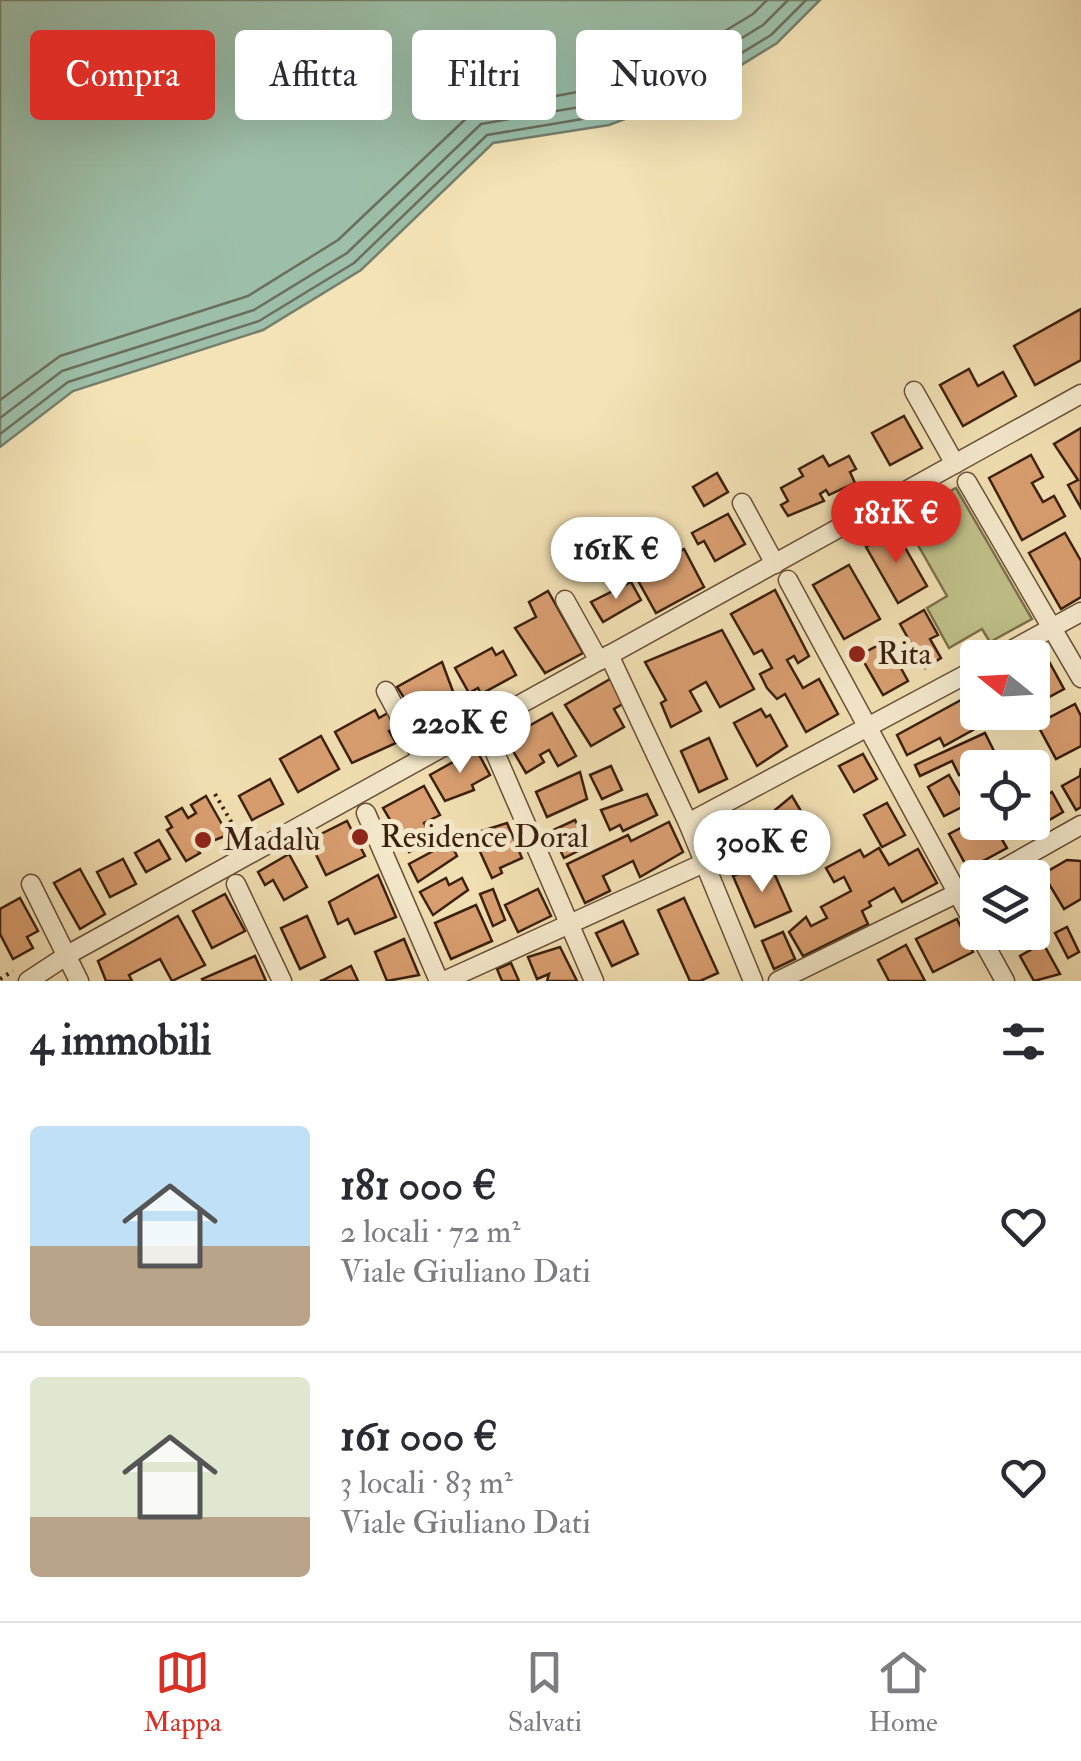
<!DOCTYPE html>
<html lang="it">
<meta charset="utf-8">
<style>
:root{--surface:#fff;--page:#f2f2f3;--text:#2b2b33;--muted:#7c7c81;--line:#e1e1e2;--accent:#d93025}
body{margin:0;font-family:"IM FELL Double Pica",serif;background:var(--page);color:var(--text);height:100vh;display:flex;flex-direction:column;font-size:38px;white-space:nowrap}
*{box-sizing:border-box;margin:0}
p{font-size:32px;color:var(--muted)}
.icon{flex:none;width:55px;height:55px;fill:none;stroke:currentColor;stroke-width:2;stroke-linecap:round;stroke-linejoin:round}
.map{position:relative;height:981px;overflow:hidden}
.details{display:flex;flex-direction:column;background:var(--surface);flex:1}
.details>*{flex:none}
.hud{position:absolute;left:30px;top:30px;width:1022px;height:90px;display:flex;gap:20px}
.needle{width:65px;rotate:288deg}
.fabs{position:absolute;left:960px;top:640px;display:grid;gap:20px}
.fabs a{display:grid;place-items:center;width:90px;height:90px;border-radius:10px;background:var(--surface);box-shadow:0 10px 40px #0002;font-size:50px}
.price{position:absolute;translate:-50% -85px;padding:0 22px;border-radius:35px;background:#fff;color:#222;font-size:32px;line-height:65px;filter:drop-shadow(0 2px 5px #0008)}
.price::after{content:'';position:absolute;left:50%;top:60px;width:30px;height:22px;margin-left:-15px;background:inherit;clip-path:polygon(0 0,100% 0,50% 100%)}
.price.current{background:var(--accent);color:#fff}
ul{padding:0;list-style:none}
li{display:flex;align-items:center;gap:30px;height:250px;padding:0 30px}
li+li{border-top:2px solid var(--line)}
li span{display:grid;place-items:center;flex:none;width:280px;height:200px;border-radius:10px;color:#555}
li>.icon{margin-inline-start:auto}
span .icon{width:120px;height:120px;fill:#fffc;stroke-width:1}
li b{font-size:42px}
h2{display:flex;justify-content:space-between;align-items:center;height:120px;padding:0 30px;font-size:42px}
.chip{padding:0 35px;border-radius:10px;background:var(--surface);box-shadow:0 10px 40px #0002;font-size:35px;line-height:90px}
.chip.current{background:var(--accent);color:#fff}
.tab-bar{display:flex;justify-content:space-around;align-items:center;height:140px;border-top:2px solid var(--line);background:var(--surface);font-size:28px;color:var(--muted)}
.tab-bar a{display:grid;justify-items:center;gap:5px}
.tab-bar .current{color:var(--accent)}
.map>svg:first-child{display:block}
.green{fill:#c1c28a;stroke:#7e704c;stroke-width:2.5}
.water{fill:#9dbfa9;stroke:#757f6b;stroke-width:2.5}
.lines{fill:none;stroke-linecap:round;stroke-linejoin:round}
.shore{stroke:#6c6f5c;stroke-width:2.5}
.building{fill:#dba072;stroke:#3a1f0e;stroke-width:2.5}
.street-casing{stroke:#685038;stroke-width:21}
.path{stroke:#3a1f0e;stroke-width:4;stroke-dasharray:2.5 5;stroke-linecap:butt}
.street{stroke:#f8edd0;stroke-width:18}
.poi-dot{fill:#8f2418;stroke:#f8edd0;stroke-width:4}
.labels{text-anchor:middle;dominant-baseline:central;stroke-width:10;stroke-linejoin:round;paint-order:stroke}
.poi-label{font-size:32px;fill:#3a1f0e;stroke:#f8edd0;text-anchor:start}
</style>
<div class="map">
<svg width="1081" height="981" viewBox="0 0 1081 981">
<rect width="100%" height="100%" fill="#f4e3b6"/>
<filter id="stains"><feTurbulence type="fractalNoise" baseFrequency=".002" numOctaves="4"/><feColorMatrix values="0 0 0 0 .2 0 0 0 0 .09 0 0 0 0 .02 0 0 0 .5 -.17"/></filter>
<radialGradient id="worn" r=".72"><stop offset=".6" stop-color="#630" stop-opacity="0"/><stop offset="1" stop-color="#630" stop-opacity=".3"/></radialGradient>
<path class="green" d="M956,488l76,131 -42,23 -8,-13 -33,19 -22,-40 20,-12 -45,-79z"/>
<path class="water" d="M0,0h820l-43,43 -78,48 -90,34 -116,18 -132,127 -98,60 -190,61 -73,56z"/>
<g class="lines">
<g class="shore">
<path d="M0,400l60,-44 188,-60 90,-56 136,-129 125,-23 83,-31 71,-43 14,-14"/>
<path d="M0,418l62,-47 192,-61 93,-57 134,-129 122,-21 85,-32 75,-46 25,-25"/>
<path d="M0,434l68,-52 191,-61 95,-58 133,-128 119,-20 88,-33 77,-47 35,-35"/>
</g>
</g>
<g class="building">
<path d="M1081,309v51l-46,25 -21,-39z"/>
<path d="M969,369l9,17 25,-14 13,24 -53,30 -23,-41z"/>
<path d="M904,416l18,32 -32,17 -18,-32z"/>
<path d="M1081,428v80l-13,-23 10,-5 -24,-36z"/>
<path d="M1031,455l12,22 -11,6 11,19 11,-6 11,20 -43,24 -33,-62z"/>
<path d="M823,456l6,10 20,-10 7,13 -6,3 5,11 -26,12 -3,-5 -6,4 4,7 -36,15 -7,-11 7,-4 -7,-13 22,-12 -4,-7z"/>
<path d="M717,473l11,19 -24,14 -11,-19z"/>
<path d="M728,514l17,30 -30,17 -11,-20 -6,3 -6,-11z"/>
<path d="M895,530l32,56 -29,17 -32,-56z"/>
<path d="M1065,533l16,28v36l-20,12 -32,-56z"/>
<path d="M651,546l9,17 24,-14 20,38 -48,26 -30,-54z"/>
<path d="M849,565l31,54 -36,20 -31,-54z"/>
<path d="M631,582l10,18 -38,22 -12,-20z"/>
<path d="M775,590l34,66 -11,7 -4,-7 -7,4 16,28 16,-9 19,35 -32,18 -21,-38 -8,5 -10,-11 -7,-14 12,-6 -10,-18 -8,4 -23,-40z"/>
<path d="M548,591l35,62 -38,20 -30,-45 21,-11 -7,-15z"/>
<path d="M924,610l14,25 -8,4 11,19 -16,10 -25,-44z"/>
<path d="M722,630l32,59 -34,18 -14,-25 -16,9 11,20 -30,16 -10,-24 5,-3 -21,-38z"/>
<path d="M886,641l22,40 -25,14 -23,-40z"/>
<path d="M492,648l4,7 7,-4 13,24 -35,19 -3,-6 -9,5 -14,-25z"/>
<path d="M1045,654l19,35 -24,13 -8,-13v-28z"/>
<path d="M442,662l16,43 -36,20 -25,-38z"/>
<path d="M612,678l14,24 -12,7 10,18 -33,19 -26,-41z"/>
<path d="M961,700l12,30 -29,16 -4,-8 -33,17 -10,-20z"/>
<path d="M1075,704l6,12v30l-25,13 -19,-35z"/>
<path d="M761,709l5,8 4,-2 17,31 -30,20 -23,-43z"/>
<path d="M375,710l4,8 9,-5 8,15 -7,3 7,12 -44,20 -17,-31z"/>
<path d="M552,713l24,43 -18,10 -9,-16 -9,5 4,7 -18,11 -20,-34z"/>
<path d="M985,733l10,20 -7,4 6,11h-16v13l-7,-12 -12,6 -7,-14 -32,15 -5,-11z"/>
<path d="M321,736l18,33 -41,23 -18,-33z"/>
<path d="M709,738l18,41 -28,13 -18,-41z"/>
<path d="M476,749l14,26 -18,10 2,5 -29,11 -15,-26z"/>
<path d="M863,754l14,25 -23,13 -15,-26z"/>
<path d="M1034,759l14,25 -10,5 -6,-21h-13z"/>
<path d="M611,766l11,24 -20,9 -12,-24z"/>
<path d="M1081,768v39l-5,3 -14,-24 18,-10z"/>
<path d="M580,772l7,27 -40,18 -11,-25z"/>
<path d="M949,775l17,30 -22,11 -16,-29z"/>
<path d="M270,779l13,25 -31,16 -13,-24z"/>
<path d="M424,786l16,29 -16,8 9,16 -24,13 -26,-44z"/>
<path d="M1052,792l11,20 -29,17 -2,-25z"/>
<path d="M647,794l10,21 -34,16 -3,-6 -10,5 -9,-20z"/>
<path d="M206,796l22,39 -32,12 4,6 -14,8 -19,-31 5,-3 -6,-10 16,-9 6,10 8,-5 -5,-8z"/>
<path d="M792,796l32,54 -1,7 -24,13 -24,-36 4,-2 -10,-17z"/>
<path d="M887,803l18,32 -23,12 -18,-32z"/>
<path d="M978,819v3h30l-12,7 11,19 -39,21 -19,-35z"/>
<path d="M575,820l13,26 -24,12 -13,-27z"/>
<path d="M347,821l18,35 -39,19 -17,-35z"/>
<path d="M669,822l14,30 -43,25 -7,-16 -30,15 7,15 -25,12 -18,-39 61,-29 3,6z"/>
<path d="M507,823l15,35 -22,10 2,5 -10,5 -20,-44z"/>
<path d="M738,826l12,27 -22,10 -12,-27z"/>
<path d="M159,840l11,19 -24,13 -11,-19z"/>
<path d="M450,842l7,14 -39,26 -9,-18z"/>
<path d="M879,848l10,17 29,-16 19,34 -35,19 -8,-14 -25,14 2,4 -9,5 6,13 -65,32 -14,-24 17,-15 5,9 16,-8 -6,-11 30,-16 -7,-14 -10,5 -8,-14 34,-18 4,7z"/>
<path d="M289,854l18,33 -23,13 -11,-20 -8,5 -7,-13z"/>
<path d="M123,859l13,25 -26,13 -13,-25z"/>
<path d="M1067,860l14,1v38l-17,10 -21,-35z"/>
<path d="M762,864l5,12 7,-3 17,38 -36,16 -22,-51z"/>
<path d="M80,869l25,45 -25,15 -26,-46z"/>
<path d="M378,875l18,42 -41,17 -7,-15 -10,5 -9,-22z"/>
<path d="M446,878l3,7 13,-7 6,12 -35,25 -13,-23z"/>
<path d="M493,889l12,31 -12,6 -13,-32z"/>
<path d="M538,889l13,27 -33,16 -13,-27z"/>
<path d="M225,894l20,37 -33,17 -19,-37z"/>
<path d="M20,898l18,33 -11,6 6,11 -20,11 -13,-25v-25z"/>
<path d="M684,898l34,75 -18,8h-10l-32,-71z"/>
<path d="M476,905l16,36 -41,18 -16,-36z"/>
<path d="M178,916l27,49 -33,16 -12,-22 -31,16 3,6h-26l-8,-20z"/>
<path d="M307,916l18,41 -25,12 -19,-41z"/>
<path d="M957,919l16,33 -40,20 -17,-33z"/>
<path d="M623,921l15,33 -26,12 -16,-33z"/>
<path d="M1067,927l12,25 -11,6 -13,-25z"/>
<path d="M783,932l12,27 -21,10 -12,-28z"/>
<path d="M404,939l15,36 -32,6 -12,-29z"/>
<path d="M1043,943l17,31 -26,7 -14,-25z"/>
<path d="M906,945l19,36h-36l-11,-21z"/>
<path d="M560,947l17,34h-30l2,-7 -12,5 -9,-22z"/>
<path d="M255,956l11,25h-63l-1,-2z"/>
<path d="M511,963l8,18h-17l-5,-12z"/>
<path d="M351,966l7,15h-38l3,-1z"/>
</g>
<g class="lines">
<g class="street-casing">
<g id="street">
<path d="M914,391l41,73"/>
<path d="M967,482l114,196"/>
<path d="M742,503l33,61"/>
<path d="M788,580l190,351"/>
<path d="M565,600l34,61"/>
<path d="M609,655l79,168 65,158"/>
<path d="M997,658l84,-46"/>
<path d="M386,691l36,67"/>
<path d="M483,725l111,256"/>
<path d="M366,813l73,168"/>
<path d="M688,823l290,-155"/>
<path d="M987,878l94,-53"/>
<path d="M31,884l48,97"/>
<path d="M236,884l46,97"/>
<path d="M978,932l27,49"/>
<path d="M28,981l41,-27 1012,-560"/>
<path d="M444,981l260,-118"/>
<path d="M778,981l200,-98"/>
</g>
</g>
<g class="path">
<path d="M215,794l25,43"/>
<path d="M0,979l13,-8"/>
</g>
<use href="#street" class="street"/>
</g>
<g class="poi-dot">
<circle cx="857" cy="654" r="10"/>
<circle cx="360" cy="837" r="10"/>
<circle cx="203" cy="840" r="10"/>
</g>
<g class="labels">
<g class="poi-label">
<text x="877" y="654">Rita</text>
<text x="380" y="837">Residence Doral</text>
<text x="223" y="840">Madalù</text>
</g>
</g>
<rect width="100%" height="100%" filter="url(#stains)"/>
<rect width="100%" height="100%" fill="url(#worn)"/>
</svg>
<div class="fabs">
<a><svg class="needle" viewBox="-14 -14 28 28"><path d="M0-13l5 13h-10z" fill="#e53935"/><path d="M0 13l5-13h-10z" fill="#7c7c81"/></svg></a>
<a><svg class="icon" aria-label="locate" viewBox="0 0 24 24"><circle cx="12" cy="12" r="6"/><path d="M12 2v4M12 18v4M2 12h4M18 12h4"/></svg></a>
<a><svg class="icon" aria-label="layers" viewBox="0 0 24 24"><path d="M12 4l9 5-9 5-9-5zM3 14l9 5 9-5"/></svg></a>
</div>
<b class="price current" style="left:896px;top:566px">181K €</b>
<b class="price" style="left:616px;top:602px">161K €</b>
<b class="price" style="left:460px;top:776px">220K €</b>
<b class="price" style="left:762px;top:895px">300K €</b>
<div class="hud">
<a class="chip current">Compra</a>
<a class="chip">Affitta</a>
<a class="chip">Filtri</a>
<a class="chip">Nuovo</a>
</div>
</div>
<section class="details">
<h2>4 immobili<svg class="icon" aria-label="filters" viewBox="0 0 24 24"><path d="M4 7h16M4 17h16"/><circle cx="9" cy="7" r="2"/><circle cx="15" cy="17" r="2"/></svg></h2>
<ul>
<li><span style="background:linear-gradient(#bfe0f5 60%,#b9a48a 0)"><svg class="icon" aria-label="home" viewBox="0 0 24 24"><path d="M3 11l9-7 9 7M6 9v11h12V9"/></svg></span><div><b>181 000 €</b><p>2 locali · 72 m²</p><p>Viale Giuliano Dati</p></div><svg class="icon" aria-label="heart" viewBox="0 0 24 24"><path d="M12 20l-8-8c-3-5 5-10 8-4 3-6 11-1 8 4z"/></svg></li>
<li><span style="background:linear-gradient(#dfe7d0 70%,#b9a48a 0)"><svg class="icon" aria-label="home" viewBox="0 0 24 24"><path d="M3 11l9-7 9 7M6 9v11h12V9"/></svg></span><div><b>161 000 €</b><p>3 locali · 83 m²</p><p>Viale Giuliano Dati</p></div><svg class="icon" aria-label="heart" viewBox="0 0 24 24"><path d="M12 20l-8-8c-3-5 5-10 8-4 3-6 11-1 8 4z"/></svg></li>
</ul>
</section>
<nav class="tab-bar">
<a class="current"><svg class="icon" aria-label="map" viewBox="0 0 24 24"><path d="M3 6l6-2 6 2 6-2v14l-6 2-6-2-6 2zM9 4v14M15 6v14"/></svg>Mappa</a>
<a><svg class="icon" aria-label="saved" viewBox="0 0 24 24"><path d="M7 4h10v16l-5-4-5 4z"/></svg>Salvati</a>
<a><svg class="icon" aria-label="home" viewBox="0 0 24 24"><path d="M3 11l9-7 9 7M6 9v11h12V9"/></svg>Home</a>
</nav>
